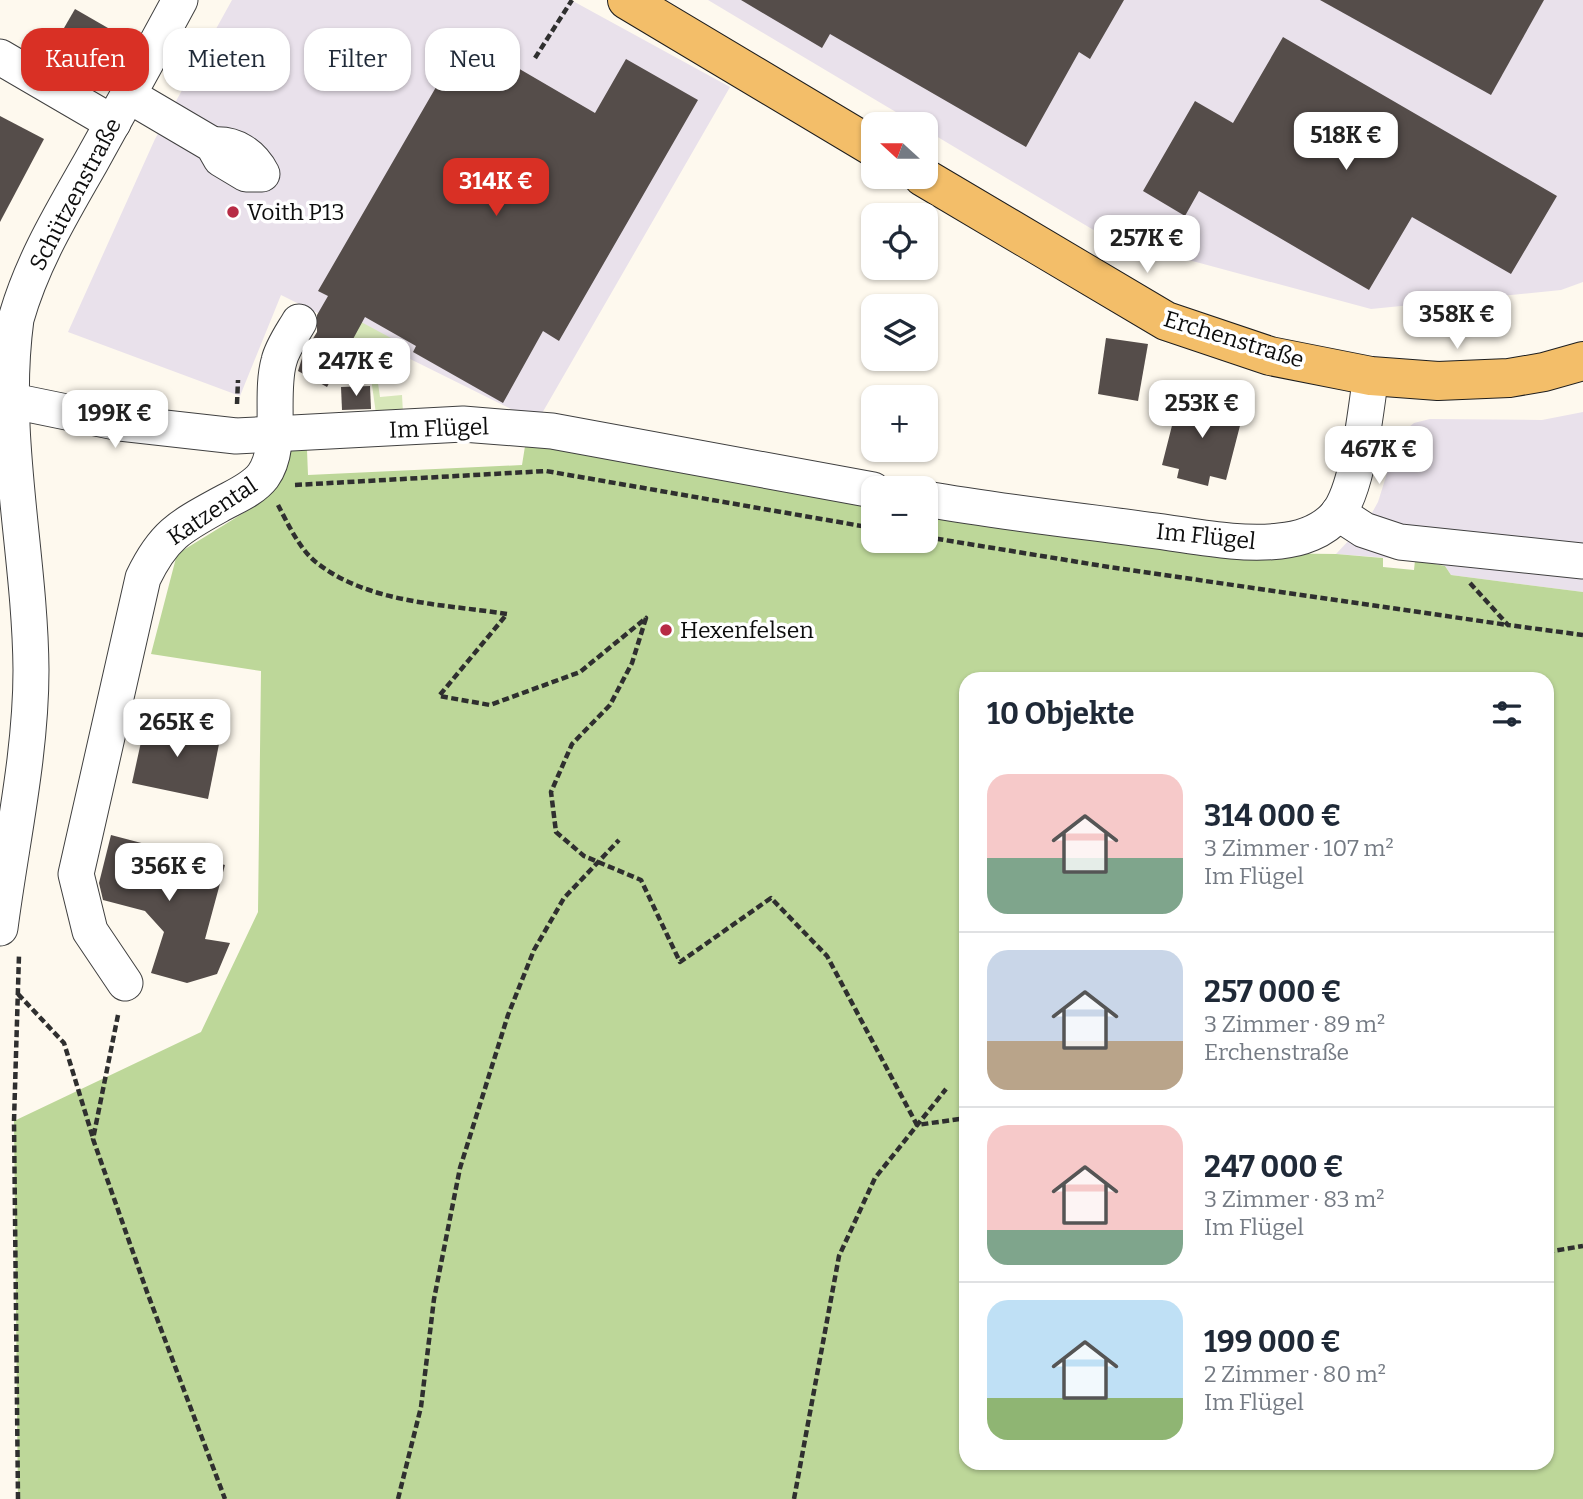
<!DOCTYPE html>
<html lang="de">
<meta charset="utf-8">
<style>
:root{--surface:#fff;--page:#f6f6f7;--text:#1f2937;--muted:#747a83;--line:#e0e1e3;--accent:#d93025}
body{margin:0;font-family:Bitter,serif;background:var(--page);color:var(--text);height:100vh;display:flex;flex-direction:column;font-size:26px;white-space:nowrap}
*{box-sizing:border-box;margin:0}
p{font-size:23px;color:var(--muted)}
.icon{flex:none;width:38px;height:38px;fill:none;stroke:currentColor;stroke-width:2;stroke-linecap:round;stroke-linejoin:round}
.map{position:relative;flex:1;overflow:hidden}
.sheet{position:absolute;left:959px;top:672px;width:595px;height:798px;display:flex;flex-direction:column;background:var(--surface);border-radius:21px;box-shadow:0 2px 5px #0004}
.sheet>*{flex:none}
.guide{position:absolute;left:21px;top:28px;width:665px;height:63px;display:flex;gap:14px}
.needle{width:46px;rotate:291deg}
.fabs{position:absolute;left:861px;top:112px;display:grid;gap:14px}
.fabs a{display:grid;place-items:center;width:77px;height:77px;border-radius:14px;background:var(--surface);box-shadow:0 2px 5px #0004;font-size:35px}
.price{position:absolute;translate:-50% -60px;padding:0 16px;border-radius:14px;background:#fff;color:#222;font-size:23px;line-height:46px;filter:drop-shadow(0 2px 4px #0008)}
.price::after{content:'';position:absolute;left:50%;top:42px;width:21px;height:16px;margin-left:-10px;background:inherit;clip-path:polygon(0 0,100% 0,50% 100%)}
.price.selected{background:var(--accent);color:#fff}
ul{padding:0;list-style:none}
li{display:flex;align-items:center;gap:21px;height:175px;padding:0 28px}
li+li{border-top:2px solid var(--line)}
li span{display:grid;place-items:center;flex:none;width:196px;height:140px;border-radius:21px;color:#555}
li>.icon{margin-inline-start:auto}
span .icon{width:84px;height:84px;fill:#fffc;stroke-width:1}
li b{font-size:30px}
h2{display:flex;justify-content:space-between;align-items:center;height:84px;padding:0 28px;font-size:30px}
.tag{padding:0 24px;border-radius:21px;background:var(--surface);box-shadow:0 2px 5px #0004;font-size:24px;line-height:63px}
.tag.selected{background:var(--accent);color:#fff}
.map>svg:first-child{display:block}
.industrial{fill:#e9e1eb}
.green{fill:#d7e7b9}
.forest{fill:#bdd799;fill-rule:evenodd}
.building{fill:#554d4a}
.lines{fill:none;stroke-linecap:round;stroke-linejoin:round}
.minor-casing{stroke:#404040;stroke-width:37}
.major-casing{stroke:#1e1e1e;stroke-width:40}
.path{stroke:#2f2f2f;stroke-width:4.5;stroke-dasharray:7 3.5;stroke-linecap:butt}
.minor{stroke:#fff;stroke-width:35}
.major{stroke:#f3be69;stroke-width:38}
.poi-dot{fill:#b72b45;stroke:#fff;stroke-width:2.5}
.labels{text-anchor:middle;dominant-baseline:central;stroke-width:7;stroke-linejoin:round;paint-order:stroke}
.street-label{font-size:23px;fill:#0d0d0d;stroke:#fff}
.poi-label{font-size:23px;fill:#0d0d0d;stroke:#fff;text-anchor:start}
</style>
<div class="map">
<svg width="1583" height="1499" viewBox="0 0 1583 1499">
<rect width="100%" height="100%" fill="#fef9ee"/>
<g class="industrial">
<path d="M232,0h339l159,87 -193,335 -256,-127 -41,101 -172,-64 87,-193z"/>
<path d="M708,0h875v282l-22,8 -190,19 -264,-71 -181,-108v-6h-10z"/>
<path d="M1583,412v180l-132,-17 -6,-9 -30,-6 -79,-6 32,-34 10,-18 21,-67 15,-12 16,-4 112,1z"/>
</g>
<path class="green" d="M333,307l73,39 -33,3 7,48 22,-2 1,18 -27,1 -9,-65 -38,-21z"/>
<path class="forest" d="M526,440l347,65v36h53v-28l318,40 92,1 47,4v9l31,3 1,-10 30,6 6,9 132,17v907h-1565l-4,-378 187,-89 57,-120 3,-241 -110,-17 26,-100 73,-45 13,-16 21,-42 23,-1 1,25 214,-10zM966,679h581v784h-581z"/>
<g class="building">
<path d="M741,0h383l-34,59 -11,-7 -53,95 -196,-113 -8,14z"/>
<path d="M1320,0h224l-53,95z"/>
<path d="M75,9l33,19 -29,50 -33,-19z"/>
<path d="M465,37l130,76 31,-54 72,41 -139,241 -16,-10 -40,72 -90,-51 3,-6 -51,-29 -38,70 -29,-16 5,-16 14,-23v-17l11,-19 -10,-5z"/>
<path d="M1283,37l274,159 -46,78 -99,-57 -43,73 -170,-99 -14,25 -42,-25 52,-90 38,22z"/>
<path d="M0,116l44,23 -44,83z"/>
<path d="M1106,338l42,6 -10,57 -40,-7z"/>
<path d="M370,386l1,23 -29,1 -1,-23z"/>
<path d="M1197,397l30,7 -2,6 18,4 -17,66 -16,-4 -2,10 -31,-8 2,-9 -17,-4 17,-67 16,4z"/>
<path d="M146,719l75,15 -13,65 -76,-16z"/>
<path d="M111,835l114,30 -20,74 25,4 -13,31 -30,9 -36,-10 13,-41 -19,-21 -42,-11 -4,-17z"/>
</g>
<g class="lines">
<g class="minor-casing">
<g id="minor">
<path d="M0,57l113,66"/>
<path d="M128,95l85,50 8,14 25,15h16c-10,-19 -27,-31 -49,-29"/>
<path d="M3,399l117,24 116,13 227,-12 89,7 321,59"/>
<path d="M926,499c73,13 148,21 222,31 43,5 89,16 132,11 21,-2 43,-10 57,-26 22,-28 28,-103 34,-139"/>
<path d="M1338,513l26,17 36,12 183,19"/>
<path d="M0,928c11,-85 31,-172 31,-258 -1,-118 -31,-233 -15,-351 16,-57 46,-106 75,-157 30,-54 60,-108 89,-162"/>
<path d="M125,983l-35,-52 -14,-57 67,-296c21,-44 38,-52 80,-75 13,-7 30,-14 40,-27 21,-29 6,-80 16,-115 3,-13 13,-27 20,-39"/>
</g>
</g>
<g class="major-casing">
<g id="major">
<path d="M627,0l246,147"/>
<path d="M923,177l243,144 104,35 101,20 67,5 71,-3 35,-6 39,-11"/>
</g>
</g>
<g class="path">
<path d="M535,58l37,-58"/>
<path d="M237,404l1,-24"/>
<path d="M295,485l251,-14 327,57"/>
<path d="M278,505c10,19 22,45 39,58 53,41 127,41 190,51l-68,82 51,9 90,-33 66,-54 -14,45 -22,42 -38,39 -21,48 5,40 28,24 57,24 39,82 91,-64 56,58 90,169 49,-7"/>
<path d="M926,537l183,30 399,58"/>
<path d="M1470,583l38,42 75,10"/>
<path d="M18,994l46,49 29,95"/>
<path d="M118,1015l-25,124 54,153 78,207"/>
<path d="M1547,1252l36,-6"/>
<path d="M18,1499l-4,-378 5,-166"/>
<path d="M398,1499l23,-92 13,-108 26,-131 48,-153 26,-65 30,-52 55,-58"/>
<path d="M794,1499l45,-243 36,-78 71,-89"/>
</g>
<use href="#minor" class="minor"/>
<use href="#major" class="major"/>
</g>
<g class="poi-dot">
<circle cx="233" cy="212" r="7"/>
<circle cx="666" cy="630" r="7"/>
</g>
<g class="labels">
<g class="street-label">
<text transform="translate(75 194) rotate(-62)">Schützenstraße</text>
<text transform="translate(1234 339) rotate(17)">Erchenstraße</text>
<text transform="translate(439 428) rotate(-2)">Im Flügel</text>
<text transform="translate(212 511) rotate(-34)">Katzental</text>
<text transform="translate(1206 536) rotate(6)">Im Flügel</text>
</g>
<g class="poi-label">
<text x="247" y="212">Voith P13</text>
<text x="680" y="630">Hexenfelsen</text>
</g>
</g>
</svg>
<div class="fabs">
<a><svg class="needle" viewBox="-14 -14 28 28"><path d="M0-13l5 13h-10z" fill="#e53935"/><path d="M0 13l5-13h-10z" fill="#747a83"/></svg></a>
<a><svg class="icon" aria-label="locate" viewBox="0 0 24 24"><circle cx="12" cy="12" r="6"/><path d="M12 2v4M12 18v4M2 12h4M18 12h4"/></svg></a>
<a><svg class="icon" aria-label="layers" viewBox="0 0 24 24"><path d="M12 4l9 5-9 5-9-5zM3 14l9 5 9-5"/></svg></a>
<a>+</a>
<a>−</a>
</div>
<b class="price" style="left:1346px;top:172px">518K €</b>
<b class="price selected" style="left:496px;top:218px">314K €</b>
<b class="price" style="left:1147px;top:275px">257K €</b>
<b class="price" style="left:1457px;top:351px">358K €</b>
<b class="price" style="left:356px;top:398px">247K €</b>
<b class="price" style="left:1202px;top:440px">253K €</b>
<b class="price" style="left:115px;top:450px">199K €</b>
<b class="price" style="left:1379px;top:486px">467K €</b>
<b class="price" style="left:177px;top:759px">265K €</b>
<b class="price" style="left:169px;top:903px">356K €</b>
<div class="guide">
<a class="tag selected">Kaufen</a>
<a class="tag">Mieten</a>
<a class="tag">Filter</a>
<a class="tag">Neu</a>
</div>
<section class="sheet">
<h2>10 Objekte<svg class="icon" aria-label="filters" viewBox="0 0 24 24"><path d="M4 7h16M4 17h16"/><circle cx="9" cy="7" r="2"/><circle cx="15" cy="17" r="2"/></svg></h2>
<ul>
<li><span style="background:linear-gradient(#f6c9c9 60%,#7fa58c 0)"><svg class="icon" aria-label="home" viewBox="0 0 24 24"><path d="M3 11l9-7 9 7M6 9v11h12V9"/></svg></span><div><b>314 000 €</b><p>3 Zimmer · 107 m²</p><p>Im Flügel</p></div></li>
<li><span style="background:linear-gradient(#c9d6e8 65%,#b9a48a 0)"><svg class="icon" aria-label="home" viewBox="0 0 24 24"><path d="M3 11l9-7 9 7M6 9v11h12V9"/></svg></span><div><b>257 000 €</b><p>3 Zimmer · 89 m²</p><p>Erchenstraße</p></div></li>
<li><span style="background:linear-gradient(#f6c9c9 75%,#7fa58c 0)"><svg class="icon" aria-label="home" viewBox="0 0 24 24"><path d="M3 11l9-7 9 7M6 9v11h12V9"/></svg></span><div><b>247 000 €</b><p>3 Zimmer · 83 m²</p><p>Im Flügel</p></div></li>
<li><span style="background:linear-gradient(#bfe0f5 70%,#8fb573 0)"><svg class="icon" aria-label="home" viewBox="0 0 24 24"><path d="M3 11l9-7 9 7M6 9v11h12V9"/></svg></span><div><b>199 000 €</b><p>2 Zimmer · 80 m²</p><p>Im Flügel</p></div></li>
</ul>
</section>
</div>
